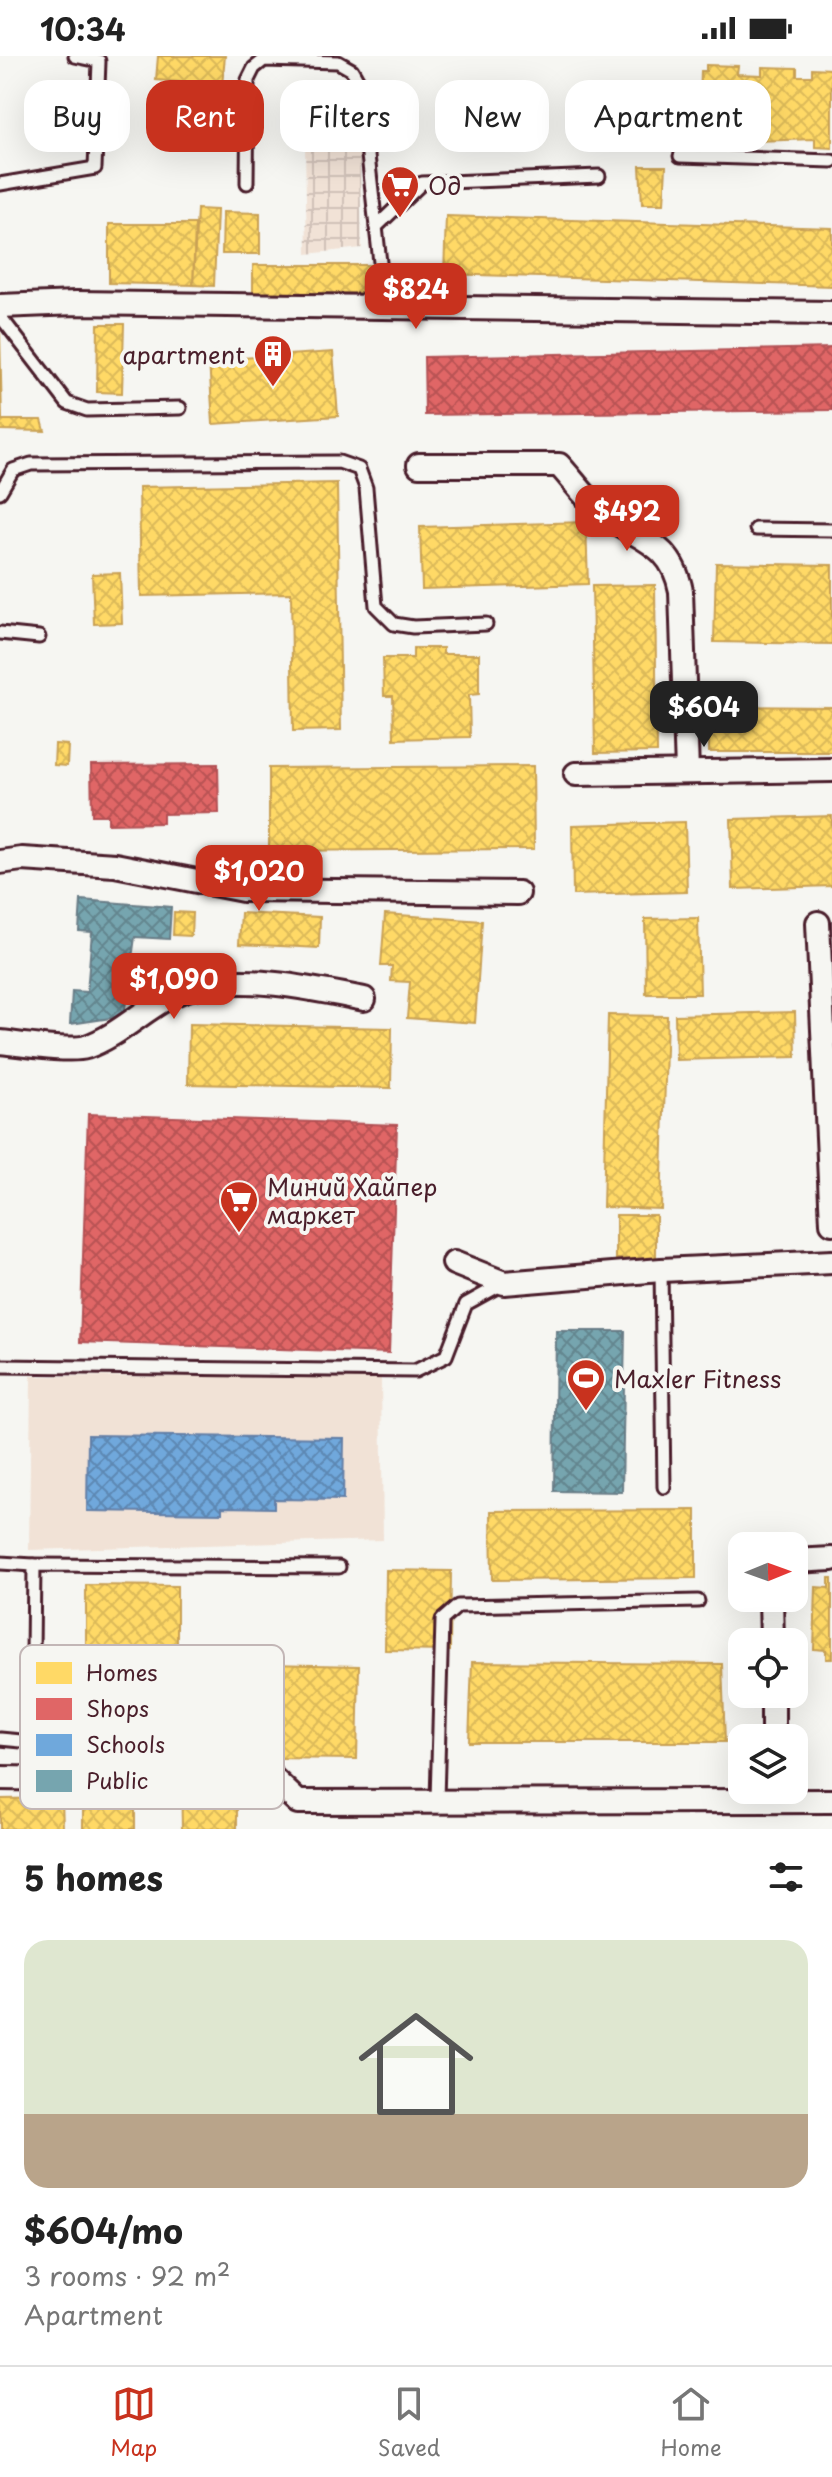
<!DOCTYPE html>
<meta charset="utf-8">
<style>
:root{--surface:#fff;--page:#f6f6f6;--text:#222;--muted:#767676;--line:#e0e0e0;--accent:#c8321e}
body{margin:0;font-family:"Playpen Sans",sans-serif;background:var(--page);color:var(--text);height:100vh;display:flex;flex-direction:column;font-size:30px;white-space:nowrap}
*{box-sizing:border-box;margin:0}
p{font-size:26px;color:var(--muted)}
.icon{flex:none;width:44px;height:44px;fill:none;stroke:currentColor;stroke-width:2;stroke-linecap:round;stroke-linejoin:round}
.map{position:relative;height:1773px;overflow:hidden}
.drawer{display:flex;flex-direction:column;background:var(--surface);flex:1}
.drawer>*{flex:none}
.banner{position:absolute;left:24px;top:24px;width:784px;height:72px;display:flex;gap:16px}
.needle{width:52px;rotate:89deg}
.tools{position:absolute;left:728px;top:1476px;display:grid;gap:16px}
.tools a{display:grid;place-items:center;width:80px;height:80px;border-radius:16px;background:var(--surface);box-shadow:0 8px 32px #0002;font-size:40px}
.price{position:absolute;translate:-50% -68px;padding:0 18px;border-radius:16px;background:var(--accent);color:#fff;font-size:26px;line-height:52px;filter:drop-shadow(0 2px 4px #0008)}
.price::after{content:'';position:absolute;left:50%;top:48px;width:24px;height:18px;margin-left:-12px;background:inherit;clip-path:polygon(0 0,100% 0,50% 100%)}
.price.active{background:#222;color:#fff}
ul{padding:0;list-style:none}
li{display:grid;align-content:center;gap:16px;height:424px;padding:0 24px}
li+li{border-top:2px solid var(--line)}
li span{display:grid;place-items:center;height:248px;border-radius:24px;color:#555}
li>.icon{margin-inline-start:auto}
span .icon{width:144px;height:144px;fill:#fffc;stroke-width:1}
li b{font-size:34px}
h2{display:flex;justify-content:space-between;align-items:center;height:96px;padding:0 24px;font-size:34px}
.pill{padding:0 28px;border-radius:24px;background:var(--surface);box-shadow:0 8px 32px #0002;font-size:28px;line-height:72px}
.pill.active{background:var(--accent);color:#fff}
.status{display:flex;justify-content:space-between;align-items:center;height:56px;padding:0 40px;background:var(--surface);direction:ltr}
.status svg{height:22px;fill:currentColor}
.dock{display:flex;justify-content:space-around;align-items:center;height:112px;border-top:2px solid var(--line);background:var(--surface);font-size:22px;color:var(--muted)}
.dock a{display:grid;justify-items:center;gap:4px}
.dock .active{color:var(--accent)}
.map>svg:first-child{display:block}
.built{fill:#f1e2d6}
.industrial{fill:url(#industrial-grid)}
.homes{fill:url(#homes-cross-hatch);stroke:#c9a154;stroke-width:2}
.shops{fill:url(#shops-cross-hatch);stroke:#b35154;stroke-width:2}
.schools{fill:url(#schools-cross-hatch);stroke:#647fa7;stroke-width:2}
.public{fill:url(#public-cross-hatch);stroke:#697d87;stroke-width:2}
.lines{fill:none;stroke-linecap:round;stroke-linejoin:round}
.lane-casing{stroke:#4a1f2b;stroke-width:17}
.street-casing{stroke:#4a1f2b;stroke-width:28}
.lane{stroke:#f6f6f2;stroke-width:11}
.street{stroke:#f6f6f2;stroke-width:22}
.labels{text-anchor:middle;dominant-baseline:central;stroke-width:8;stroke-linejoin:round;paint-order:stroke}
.poi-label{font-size:24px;fill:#4a1f2b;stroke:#f6f6f2;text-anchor:start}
.key{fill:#f6f6f2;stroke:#c2b6b6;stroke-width:2}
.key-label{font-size:22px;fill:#4a1f2b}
</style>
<div class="status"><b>10:34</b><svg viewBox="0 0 49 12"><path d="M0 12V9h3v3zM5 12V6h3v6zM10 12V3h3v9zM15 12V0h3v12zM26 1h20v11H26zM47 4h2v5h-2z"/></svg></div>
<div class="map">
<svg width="832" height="1773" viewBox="0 0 832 1773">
<defs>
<pattern id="industrial-grid" width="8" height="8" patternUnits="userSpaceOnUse" patternTransform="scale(2)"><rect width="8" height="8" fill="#f1e2d6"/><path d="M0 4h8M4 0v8" fill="none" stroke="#d0c1b8"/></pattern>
<pattern id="homes-cross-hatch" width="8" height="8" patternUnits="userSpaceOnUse" patternTransform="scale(2)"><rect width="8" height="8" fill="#ffd966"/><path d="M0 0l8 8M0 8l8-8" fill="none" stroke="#dcba59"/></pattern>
<pattern id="shops-cross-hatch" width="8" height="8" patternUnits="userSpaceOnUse" patternTransform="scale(2)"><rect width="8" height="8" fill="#e06666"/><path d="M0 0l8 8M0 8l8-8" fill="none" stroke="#b85354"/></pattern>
<pattern id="schools-cross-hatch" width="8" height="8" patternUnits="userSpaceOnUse" patternTransform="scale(2)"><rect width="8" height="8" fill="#6fa8dc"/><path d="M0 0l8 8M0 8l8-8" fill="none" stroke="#5d88b3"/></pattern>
<pattern id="public-cross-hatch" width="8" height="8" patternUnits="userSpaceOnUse" patternTransform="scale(2)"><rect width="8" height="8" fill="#76a5af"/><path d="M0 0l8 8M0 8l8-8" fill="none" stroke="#63868f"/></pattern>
</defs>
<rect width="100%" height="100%" fill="#f6f6f2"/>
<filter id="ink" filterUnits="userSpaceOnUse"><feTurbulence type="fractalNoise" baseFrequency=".0125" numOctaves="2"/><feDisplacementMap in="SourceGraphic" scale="16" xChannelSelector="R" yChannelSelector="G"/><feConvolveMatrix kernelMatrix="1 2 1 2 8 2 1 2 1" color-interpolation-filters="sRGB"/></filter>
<g filter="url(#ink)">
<path class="built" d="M31,1320l350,2 2,162 -354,10z"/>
<path class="industrial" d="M358,32l4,160 -55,6 -3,-163z"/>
<g class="homes">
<path d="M158,0h67l-3,29 -66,-5z"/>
<path d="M706,9l32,1 -1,8 25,1v-8l35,1v8h15v-8l20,1v79l-17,-1v-8l-59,2v-6l-28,-1v6h-22l-2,-8h-5l2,-61h5z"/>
<path d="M640,110h26l-2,38h-22z"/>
<path d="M197,153l20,1 -3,76 -21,-1z"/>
<path d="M223,156l37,1v41h-38z"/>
<path d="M446,160l386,12v58l-388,-12z"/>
<path d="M109,168h86l-2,61 -84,-2z"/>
<path d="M253,209h117l11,13 -8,15 -120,1z"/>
<path d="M98,268h26l-2,69 -25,-1z"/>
<path d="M0,277l2,87h40l3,11 -45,-1z"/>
<path d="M333,296l5,64 -125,8 -4,-64z"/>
<path d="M337,427l4,247 -48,1 -2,-138 -150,3 -2,-109z"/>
<path d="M586,466l2,62 -166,5 -2,-62z"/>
<path d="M716,507l116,2v79l-118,-2z"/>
<path d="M120,517l2,50 -28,1 -2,-50z"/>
<path d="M655,529l2,167 -62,1 -3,-167z"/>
<path d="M413,592h30v6h36v40l-10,1 1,42 -76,2 -1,-43h-9l-1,-38h30z"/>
<path d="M709,650l123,1v45h-123z"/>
<path d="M55,688l13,1 -1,21 -13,-1z"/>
<path d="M533,710l1,83 -265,2v-83z"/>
<path d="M832,760v70l-99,3 -2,-70z"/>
<path d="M685,766l2,70 -114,3 -1,-70z"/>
<path d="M174,856l18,1 -1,23 -18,-1z"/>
<path d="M241,857l79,4 -1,31 -80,-4z"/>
<path d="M385,858l97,7 -7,102 -68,-5 3,-36 -19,-1 1,-15h-11z"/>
<path d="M698,862l2,76h-54l-1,-75z"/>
<path d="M795,956l1,45 -120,3 -1,-45z"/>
<path d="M608,959l59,1 -6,193 -58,-2z"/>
<path d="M189,968l203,4 -1,60 -203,-4z"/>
<rect x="616" y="1159" width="40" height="44"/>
<path d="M696,1454v68l-204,2 -1,-69z"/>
<path d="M386,1514l65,1 -1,80 -65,-1z"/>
<path d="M829,1522h3v81h-6v-9l-12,-1 2,-62 13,1z"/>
<path d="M86,1529l91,1v91l-91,1z"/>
<path d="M472,1606l250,2 3,78h-256z"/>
<path d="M268,1608l91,2 -2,93 -90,-1z"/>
<path d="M181,1720h56v53h-55z"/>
<path d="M62,1742l1,31h-63v-30z"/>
<rect x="83" y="1743" width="52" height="30"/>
</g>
<g class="shops">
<path d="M832,292v62l-407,5 -1,-58z"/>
<path d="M218,708l1,49 -56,1v9l-55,1v-9h-16l-1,-50z"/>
<path d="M88,1058l309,11 -8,228 -309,-11z"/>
</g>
<path class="schools" d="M88,1379l256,3 -1,62 -69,-1v9l-52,-1v6l-135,-2z"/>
<g class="public">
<path d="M81,844l90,7 -2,32 -34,-2 -11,79 -54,8 2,-33 15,1 5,-60 -13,-1z"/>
<path d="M556,1275h69l-3,161 -68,-1z"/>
</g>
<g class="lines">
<g class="lane-casing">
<g id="lane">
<path d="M680,100l152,5"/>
<path d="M247,127l1,-103 6,-12 10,-8 74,2 14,8 8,14 25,223"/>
<path d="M0,128l95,-16 4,-107 -24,-5"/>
<path d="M376,171l46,-44 177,-7"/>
<path d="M0,260l67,87 20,7 93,-2"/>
<path d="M0,436l13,-22 18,-6 308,-2 20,7 7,19 10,118 18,18 19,3 73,-3"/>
<path d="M756,473l76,1"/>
<path d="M0,577l39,4"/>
<path d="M661,1214l3,217"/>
<path d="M0,1310l415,5 31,-15 20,-52 38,-21"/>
<path d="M0,1507l34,2"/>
<path d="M0,1683l32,3 2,-177 305,2"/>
<path d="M32,1686l164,6"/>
<path d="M437,1744l5,-180 16,-14 240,-5"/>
</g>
</g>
<g class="street-casing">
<g id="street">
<path d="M0,250l76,-3 756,10"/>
<path d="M419,409h140c14,15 26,33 42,46 34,29 70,28 80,80l6,181"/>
<path d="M576,718l256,-4"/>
<path d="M0,806l22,-3 93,6 128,25 275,3"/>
<path d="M818,867l14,300"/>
<path d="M0,986c19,2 70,10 86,5 41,-14 70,-53 113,-61 52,-11 114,3 165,13"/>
<path d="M454,1207l50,20 157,-13 171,-8"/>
<path d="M794,1505l38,-2"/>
<path d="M771,1542l1,44"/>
<path d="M773,1638v44"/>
<path d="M0,1722l133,2 47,-8 84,-2 34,32 534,-1"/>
</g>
</g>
<use href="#lane" class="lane"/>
<use href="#street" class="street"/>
</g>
</g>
<defs>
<g id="supermarket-pin" transform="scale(2)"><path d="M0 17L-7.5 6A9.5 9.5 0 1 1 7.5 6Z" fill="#c8321e" stroke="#f6f6f2"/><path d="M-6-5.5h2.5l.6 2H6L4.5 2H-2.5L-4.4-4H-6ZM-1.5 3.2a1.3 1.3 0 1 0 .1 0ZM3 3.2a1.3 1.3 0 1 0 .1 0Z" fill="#fff"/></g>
<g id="building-pin" transform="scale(2)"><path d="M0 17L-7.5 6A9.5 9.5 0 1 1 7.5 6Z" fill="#c8321e" stroke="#f6f6f2"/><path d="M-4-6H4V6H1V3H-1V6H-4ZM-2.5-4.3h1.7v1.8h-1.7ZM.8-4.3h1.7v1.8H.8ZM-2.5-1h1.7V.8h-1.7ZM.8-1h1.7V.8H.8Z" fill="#fff"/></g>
<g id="stadium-pin" transform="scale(2)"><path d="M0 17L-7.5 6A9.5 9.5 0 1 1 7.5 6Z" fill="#c8321e" stroke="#f6f6f2"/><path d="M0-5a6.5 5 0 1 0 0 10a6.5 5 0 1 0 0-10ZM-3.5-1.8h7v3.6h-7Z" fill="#fff"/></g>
</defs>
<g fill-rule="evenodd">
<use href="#supermarket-pin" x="400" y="129"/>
<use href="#building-pin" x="273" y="298"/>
<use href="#supermarket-pin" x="239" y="1144"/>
<use href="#stadium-pin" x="586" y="1322"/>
</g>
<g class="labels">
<g class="poi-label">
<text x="428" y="129">Од</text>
<text x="245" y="298" text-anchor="end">apartment</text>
<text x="267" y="1130">Миний Хайпер<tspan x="267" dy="28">маркет</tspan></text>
<text x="614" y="1322">Maxler Fitness</text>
</g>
</g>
<rect x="20" y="1589" width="264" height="164" rx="12" class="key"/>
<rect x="36" y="1606" width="36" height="22" fill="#ffd966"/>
<rect x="36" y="1642" width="36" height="22" fill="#e06666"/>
<rect x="36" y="1678" width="36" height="22" fill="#6fa8dc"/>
<rect x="36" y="1714" width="36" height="22" fill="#76a5af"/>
<g class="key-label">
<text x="86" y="1625">Homes</text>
<text x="86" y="1661">Shops</text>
<text x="86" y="1697">Schools</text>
<text x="86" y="1733">Public</text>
</g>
</svg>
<div class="tools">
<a><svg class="needle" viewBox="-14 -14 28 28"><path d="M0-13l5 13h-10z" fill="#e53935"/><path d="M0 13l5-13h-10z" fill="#767676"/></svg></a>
<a><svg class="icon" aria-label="locate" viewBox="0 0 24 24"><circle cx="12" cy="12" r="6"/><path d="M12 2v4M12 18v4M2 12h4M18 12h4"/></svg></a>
<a><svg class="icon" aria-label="layers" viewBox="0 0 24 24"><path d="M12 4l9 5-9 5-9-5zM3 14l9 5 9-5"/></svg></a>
</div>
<b class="price" style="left:416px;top:275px">$824</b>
<b class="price" style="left:627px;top:497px">$492</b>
<b class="price active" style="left:704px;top:693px">$604</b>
<b class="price" style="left:259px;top:857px">$1,020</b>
<b class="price" style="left:174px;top:965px">$1,090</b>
<div class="banner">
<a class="pill">Buy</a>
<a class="pill active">Rent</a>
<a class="pill">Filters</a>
<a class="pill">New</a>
<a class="pill">Apartment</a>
</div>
</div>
<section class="drawer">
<h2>5 homes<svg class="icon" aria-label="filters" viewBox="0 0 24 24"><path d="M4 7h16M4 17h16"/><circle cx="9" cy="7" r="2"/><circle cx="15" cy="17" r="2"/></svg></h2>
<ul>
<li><span style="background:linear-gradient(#dfe7d0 70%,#b9a48a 0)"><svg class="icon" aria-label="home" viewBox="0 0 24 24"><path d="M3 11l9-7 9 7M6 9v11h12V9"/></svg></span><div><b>$604/mo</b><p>3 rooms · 92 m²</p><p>Apartment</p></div></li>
</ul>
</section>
<nav class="dock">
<a class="active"><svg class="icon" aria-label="map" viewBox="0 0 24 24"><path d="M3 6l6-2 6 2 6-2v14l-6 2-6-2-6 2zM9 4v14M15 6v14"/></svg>Map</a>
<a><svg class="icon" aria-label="saved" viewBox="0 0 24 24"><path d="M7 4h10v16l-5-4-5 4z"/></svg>Saved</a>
<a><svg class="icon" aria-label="home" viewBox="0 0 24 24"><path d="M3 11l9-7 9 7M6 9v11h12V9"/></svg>Home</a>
</nav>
